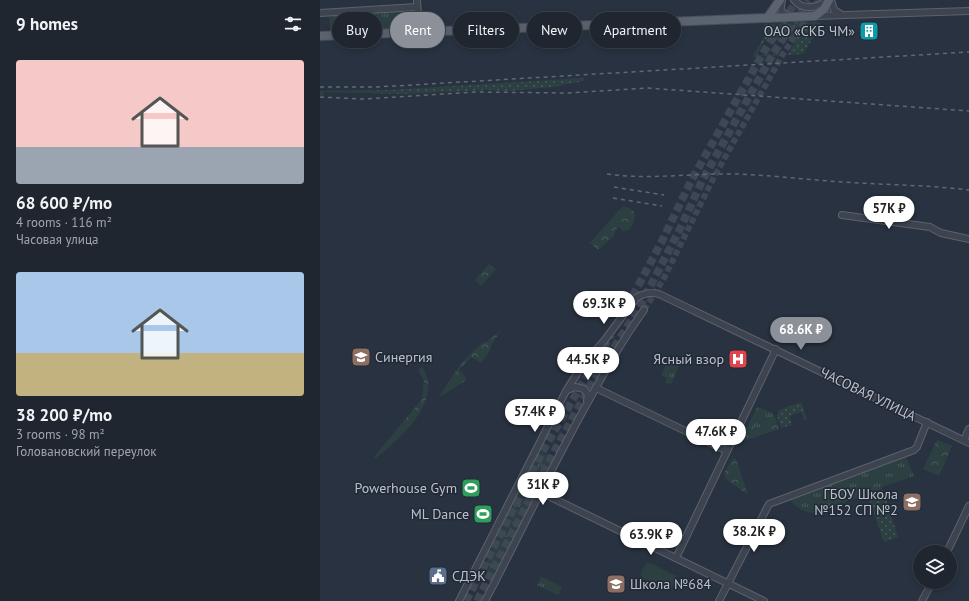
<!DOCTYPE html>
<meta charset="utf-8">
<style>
:root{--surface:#1f2630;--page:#272e38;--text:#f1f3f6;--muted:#a1a5ab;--line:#3c434c;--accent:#8c9099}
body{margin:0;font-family:"PT Sans",sans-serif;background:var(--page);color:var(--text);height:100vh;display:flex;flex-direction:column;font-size:15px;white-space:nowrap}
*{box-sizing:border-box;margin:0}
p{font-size:13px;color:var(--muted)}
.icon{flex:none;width:22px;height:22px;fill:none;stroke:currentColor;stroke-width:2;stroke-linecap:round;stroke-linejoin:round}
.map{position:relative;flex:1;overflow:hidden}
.details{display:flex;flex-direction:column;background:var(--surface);width:320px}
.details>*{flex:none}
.top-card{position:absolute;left:12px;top:12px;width:380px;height:36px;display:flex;gap:8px}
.tools{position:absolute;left:593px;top:545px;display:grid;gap:8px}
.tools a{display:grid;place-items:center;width:44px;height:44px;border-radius:50%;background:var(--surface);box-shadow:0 2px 6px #0003,0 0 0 1px var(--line);font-size:20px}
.price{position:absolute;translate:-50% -34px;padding:0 9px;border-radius:14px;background:#fff;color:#222;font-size:13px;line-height:26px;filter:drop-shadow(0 1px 2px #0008)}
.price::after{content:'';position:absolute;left:50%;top:24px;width:12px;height:9px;margin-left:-6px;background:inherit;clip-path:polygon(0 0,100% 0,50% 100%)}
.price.active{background:var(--accent);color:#fff}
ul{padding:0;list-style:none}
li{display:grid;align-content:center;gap:8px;height:212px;padding:0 16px}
li span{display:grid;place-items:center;height:124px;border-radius:4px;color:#555}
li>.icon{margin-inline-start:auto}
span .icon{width:72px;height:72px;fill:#fffc;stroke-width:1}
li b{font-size:17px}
h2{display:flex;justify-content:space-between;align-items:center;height:48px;padding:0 16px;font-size:17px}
.pill{padding:0 14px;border-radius:18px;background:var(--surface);box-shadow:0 2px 6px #0003,0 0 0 1px var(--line);font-size:14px;line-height:36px}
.pill.active{background:var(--accent);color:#fff}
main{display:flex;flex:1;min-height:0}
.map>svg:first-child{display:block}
.grass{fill:url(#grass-dots);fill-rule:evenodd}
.forest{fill:url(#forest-crowns)}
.park{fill:url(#park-tufts)}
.pitch{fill:#2c4042}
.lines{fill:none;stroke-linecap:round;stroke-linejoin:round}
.minor-tunnel{stroke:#3f4755;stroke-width:6;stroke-dasharray:6 3;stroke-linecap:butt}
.major-tunnel{stroke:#3f4755;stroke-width:8;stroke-dasharray:8 4;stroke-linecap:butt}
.minor-casing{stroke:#5b626d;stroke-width:8}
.major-casing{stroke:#474d59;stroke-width:10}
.minor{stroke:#3d4450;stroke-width:6}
.major{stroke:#5c6370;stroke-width:8}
.rail{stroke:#606877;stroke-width:1.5;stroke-dasharray:4 4;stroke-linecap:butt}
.labels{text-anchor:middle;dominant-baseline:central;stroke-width:3;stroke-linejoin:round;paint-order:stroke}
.poi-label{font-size:14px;fill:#bac0ca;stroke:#222936;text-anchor:end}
.street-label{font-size:14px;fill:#bac0ca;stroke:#222936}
</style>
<main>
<section class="details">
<h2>9 homes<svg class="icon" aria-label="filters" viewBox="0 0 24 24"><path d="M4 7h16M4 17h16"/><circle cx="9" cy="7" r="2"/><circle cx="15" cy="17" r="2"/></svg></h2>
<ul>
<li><span style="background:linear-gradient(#f6c9c9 70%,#9aa5b1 0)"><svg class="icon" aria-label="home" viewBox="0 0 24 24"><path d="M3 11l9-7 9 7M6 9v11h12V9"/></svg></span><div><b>68 600 ₽/mo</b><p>4 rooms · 116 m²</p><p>Часовая улица</p></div></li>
<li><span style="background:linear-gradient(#a9c7e8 65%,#c2b280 0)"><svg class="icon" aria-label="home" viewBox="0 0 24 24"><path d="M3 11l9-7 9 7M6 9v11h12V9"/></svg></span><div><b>38 200 ₽/mo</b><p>3 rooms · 98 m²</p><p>Головановский переулок</p></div></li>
</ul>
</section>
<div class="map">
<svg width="649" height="601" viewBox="0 0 649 601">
<defs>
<pattern id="grass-dots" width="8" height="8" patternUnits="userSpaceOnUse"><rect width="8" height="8" fill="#2c4042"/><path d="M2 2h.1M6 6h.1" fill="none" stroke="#485a5c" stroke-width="1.8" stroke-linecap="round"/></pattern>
<pattern id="forest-crowns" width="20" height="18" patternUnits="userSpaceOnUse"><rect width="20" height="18" fill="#2c4042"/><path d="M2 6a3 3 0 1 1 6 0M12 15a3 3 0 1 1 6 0" fill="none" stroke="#485a5c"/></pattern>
<pattern id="park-tufts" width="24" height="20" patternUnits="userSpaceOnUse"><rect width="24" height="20" fill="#2c4042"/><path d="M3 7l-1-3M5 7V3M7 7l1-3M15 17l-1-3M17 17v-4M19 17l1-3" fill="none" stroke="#485a5c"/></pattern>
</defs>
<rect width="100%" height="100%" fill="#293240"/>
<g class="grass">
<path d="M500,22v4l-17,28 -51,3 13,-21 -1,-12zM472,39h5l-9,15 -31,1 8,-15z"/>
<path d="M264,78v3l-32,6 -43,4 -22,-1 -84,4 -79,-2 -1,4h-3v-5l69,-1z"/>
<path d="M481,402l6,17 -3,1 -3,-8 -12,4 3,9 -11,3 -4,-12 2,-6z"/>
<path d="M563,490l15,47 -14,5 -16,-46z"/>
</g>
<g class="forest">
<path d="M303,206l8,3 4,4 -1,9 -5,8 -6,1 -5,-5 -5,11 -15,13 -8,-7z"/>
<path d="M169,264l7,5 -15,17 -6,-6z"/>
<path d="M181,330l-9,14 -3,8 -8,11 -10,-6 -12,13 7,7 -1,4 -27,17 22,-33 8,-9 14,-13 6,-2z"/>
<path d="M102,367c23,33 -23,73 -46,91l-2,-1 48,-58 2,-19 -6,-10z"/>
<path d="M437,407c17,6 17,5 22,22l-35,12 -2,-3z"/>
<path d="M617,440l15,6 -13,30 -16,-7z"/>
<path d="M413,458l3,1 12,36 -23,-17 -1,-5z"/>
</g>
<g class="park">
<path d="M92,8l1,19 -83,4 -1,-18z"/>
<path d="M348,361l11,5 -8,18 -6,-1 2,-5 -6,-3z"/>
<path d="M443,409l10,4 4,9 -20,7 -4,-3 4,-9z"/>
<path d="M220,451l14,7 -61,122 -2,-7 -7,-5 16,-43 16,-32z"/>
<path d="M586,456l8,20 -32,11v2l-68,24c-12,-1 -17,-5 -25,-14z"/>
<path d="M221,576l21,11 -4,8 -21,-10z"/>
</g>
<path class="pitch" d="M328,563l4,1 24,12v3l-5,10 -5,1 -23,-11 -3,-5 6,-10z"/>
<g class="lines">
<path class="minor-tunnel" d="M324,310l19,-30 51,-103 69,-123 36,-54"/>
<g class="major-tunnel">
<path d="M307,307l35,-66 29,-60 71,-126 35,-55"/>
<path d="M146,601l78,-152 67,-115"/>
<path d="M157,601l76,-147 37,-68 49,-78 12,-23 30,-58 21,-46 71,-127 35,-54"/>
</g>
<g class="minor-casing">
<g id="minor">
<path d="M97,0l2,32"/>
<path d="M462,0l-1,7 1,6 7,3"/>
<path d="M474,0c8,10 24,9 33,0"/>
<path d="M511,0l3,10 8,5"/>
<path d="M0,13l97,-6"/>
<path d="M495,16l154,-5"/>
<path d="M522,215l88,12 11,6 28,6"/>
<path d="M276,388l131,63"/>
<path d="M247,390l8,-3 9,2 4,6 -1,5"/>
<path d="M644,440l5,-11"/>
<path d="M220,492l224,109"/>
<path d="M627,552l22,-46"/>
<path d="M356,558l100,-209"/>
<path d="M139,601l107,-210 16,-25 22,-25 32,-43c8,-5 14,-6 23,-4l310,149"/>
<path d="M165,601c31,-59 60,-120 92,-179 21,-38 41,-76 67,-112"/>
<path d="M399,601l50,-97 145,-54 3,-3 10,-25"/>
<path d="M602,601l10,-19"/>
</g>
</g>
<g class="major-casing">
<g id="major">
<path d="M448,17l12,-17"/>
<path d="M0,36l495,-20 9,-7 5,-9"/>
</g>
</g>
<use href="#minor" class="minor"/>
<use href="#major" class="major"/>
<g class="rail">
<path d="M0,87h57l592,-35"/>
<path d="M0,97l42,2 112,-7 93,1 80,-5 322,23"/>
<path d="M287,174c43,6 85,-1 128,0 36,1 73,6 109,8 42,3 84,3 125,8"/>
<path d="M294,187l50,8"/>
<path d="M293,198l49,8"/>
</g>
</g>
<defs>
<g id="building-square" transform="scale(1)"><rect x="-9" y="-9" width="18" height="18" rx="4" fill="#0f9aa8" stroke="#222936"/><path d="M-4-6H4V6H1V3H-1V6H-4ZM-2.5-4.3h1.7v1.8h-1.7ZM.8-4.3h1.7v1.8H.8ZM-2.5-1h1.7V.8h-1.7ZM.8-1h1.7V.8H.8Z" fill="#fff"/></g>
<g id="university-square" transform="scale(1)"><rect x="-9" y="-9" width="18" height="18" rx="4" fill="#8d6e63" stroke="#222936"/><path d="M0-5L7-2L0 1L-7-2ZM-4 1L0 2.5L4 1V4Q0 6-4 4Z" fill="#fff"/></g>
<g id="hospital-square" transform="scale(1)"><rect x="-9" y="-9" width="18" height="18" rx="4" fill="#e0444e" stroke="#222936"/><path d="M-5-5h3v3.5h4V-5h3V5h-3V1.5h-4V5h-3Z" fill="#fff"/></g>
<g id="stadium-square" transform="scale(1)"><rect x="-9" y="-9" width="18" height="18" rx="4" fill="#2e9e5b" stroke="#222936"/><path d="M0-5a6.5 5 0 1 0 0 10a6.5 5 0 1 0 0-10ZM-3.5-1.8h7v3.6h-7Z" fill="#fff"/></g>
<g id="school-square" transform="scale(1)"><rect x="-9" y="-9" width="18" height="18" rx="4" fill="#8d6e63" stroke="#222936"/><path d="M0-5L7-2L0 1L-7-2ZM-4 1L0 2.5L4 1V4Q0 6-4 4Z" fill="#fff"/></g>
<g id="civic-square" transform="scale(1)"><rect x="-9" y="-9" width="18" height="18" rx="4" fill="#5c6f8a" stroke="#222936"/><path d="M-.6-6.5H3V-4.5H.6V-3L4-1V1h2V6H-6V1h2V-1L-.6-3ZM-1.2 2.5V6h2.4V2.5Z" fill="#fff"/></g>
</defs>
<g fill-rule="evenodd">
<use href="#building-square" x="549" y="31"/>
<use href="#university-square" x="41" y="357"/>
<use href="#hospital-square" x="418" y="359"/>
<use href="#stadium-square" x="151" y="488"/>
<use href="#school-square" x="592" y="502"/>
<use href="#stadium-square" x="163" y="514"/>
<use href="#civic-square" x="118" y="576"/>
<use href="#school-square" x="296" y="584"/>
</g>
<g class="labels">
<g class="poi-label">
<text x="535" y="31">ОАО «СКБ ЧМ»</text>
<text x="55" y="357" text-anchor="start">Синергия</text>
<text x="404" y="359">Ясный взор</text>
<text x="137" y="488">Powerhouse Gym</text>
<text x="578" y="494">ГБОУ Школа<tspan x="578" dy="16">№152 СП №2</tspan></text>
<text x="149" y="514">ML Dance</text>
<text x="132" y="576" text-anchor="start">СДЭК</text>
<text x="310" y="584" text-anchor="start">Школа №684</text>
</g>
<g class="street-label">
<text transform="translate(548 394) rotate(26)">ЧАСОВАЯ УЛИЦА</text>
</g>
</g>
</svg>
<div class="tools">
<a><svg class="icon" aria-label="layers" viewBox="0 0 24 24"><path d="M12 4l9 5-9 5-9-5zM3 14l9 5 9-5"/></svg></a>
</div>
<b class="price" style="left:569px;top:230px">57K ₽</b>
<b class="price" style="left:284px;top:325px">69.3K ₽</b>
<b class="price active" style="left:481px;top:351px">68.6K ₽</b>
<b class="price" style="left:268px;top:381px">44.5K ₽</b>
<b class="price" style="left:215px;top:433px">57.4K ₽</b>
<b class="price" style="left:396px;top:453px">47.6K ₽</b>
<b class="price" style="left:223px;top:506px">31K ₽</b>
<b class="price" style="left:434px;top:553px">38.2K ₽</b>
<b class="price" style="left:331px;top:556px">63.9K ₽</b>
<div class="top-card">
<a class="pill">Buy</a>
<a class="pill active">Rent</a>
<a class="pill">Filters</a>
<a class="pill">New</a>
<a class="pill">Apartment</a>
</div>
</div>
</main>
